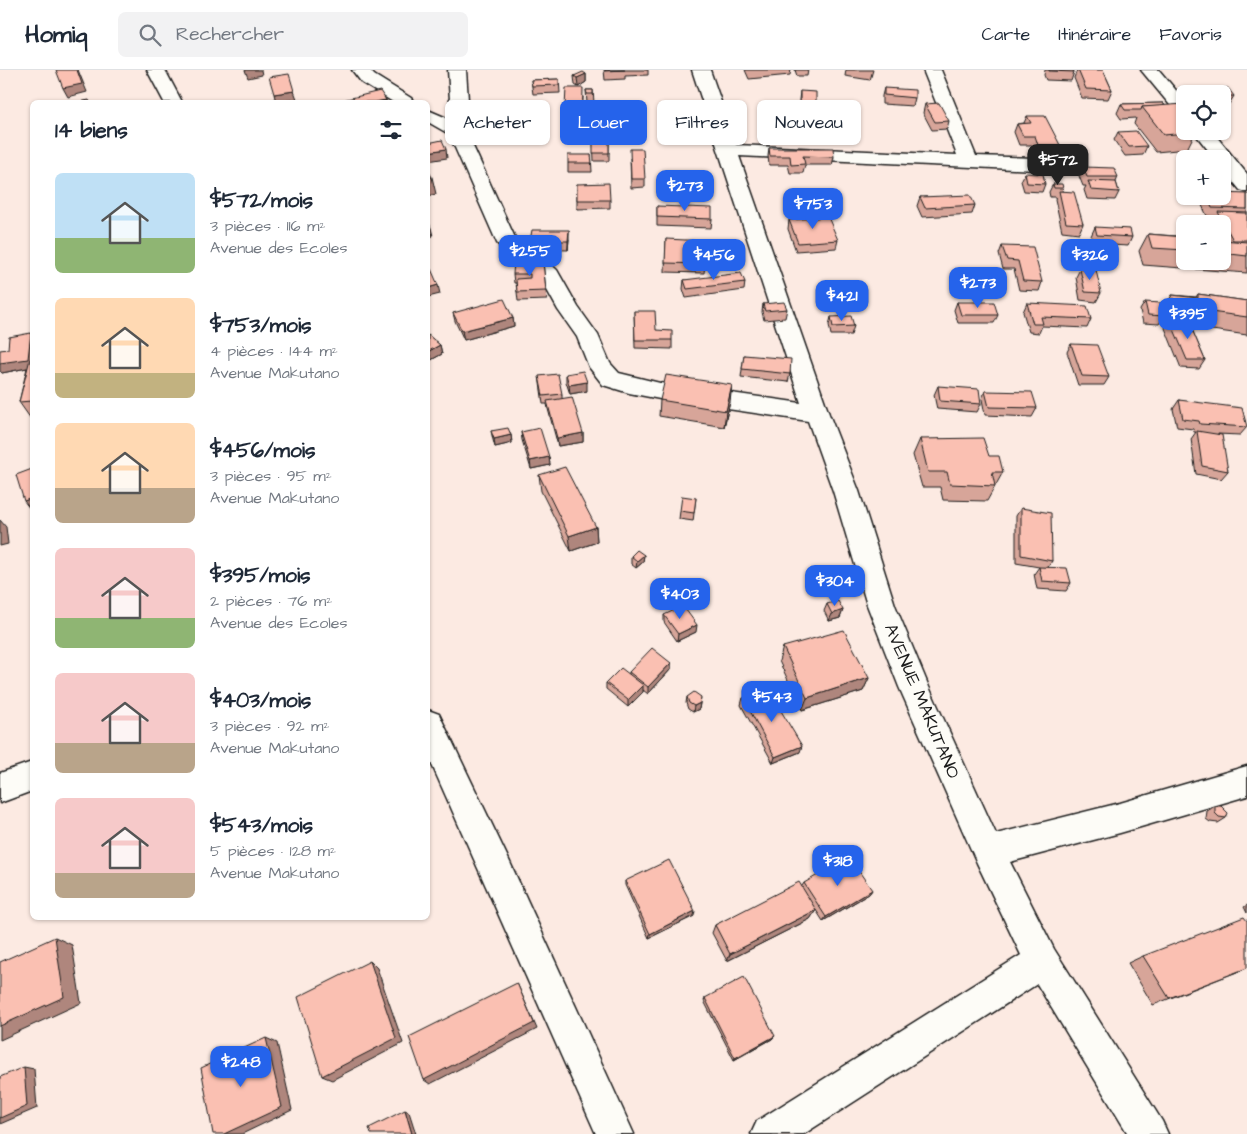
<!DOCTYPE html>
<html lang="fr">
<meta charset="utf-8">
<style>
:root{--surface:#fff;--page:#f2f2f3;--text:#1f2937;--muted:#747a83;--line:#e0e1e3;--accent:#2563eb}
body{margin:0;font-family:"Architects Daughter",sans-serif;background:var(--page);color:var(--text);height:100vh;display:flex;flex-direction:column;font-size:19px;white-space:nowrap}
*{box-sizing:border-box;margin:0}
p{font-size:16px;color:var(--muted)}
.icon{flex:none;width:28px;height:28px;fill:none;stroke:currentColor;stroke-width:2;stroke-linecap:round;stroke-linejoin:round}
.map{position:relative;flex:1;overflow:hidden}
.details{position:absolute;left:30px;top:30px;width:400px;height:820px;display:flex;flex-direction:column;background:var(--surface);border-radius:8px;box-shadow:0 1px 4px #0004}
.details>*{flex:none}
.hud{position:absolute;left:445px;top:30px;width:475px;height:45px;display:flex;gap:10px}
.buttons{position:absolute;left:1176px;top:15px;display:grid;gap:10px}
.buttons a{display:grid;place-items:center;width:55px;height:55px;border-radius:8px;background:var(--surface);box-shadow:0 1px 4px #0004;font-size:25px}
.price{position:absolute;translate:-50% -42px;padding:0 11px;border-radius:10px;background:var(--accent);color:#fff;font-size:16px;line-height:32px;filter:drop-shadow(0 1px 2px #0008)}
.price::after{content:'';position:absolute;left:50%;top:30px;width:15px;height:11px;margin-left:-8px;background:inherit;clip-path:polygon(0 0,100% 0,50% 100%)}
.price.on{background:#222;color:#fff}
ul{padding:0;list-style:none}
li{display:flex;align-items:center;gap:15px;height:125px;padding:0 25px}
li span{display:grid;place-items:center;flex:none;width:140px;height:100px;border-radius:8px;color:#555}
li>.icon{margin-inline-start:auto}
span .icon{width:60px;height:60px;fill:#fffc;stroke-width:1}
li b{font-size:21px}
h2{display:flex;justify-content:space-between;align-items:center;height:60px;padding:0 25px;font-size:21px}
.chip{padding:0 18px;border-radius:8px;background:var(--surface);box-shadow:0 1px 4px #0004;font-size:18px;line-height:45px}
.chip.on{background:var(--accent);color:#fff}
header{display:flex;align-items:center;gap:30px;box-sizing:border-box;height:70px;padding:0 25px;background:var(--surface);border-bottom:1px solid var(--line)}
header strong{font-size:24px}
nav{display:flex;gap:28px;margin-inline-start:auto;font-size:18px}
.search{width:350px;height:45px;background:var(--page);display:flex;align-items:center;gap:12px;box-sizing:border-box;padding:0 18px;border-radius:8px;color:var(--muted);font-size:19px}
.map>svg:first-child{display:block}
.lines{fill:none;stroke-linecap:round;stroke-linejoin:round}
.minor-casing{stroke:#1c1c1c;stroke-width:3}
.minor{fill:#fdfcf7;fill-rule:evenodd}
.wall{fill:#d7a599;stroke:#1c1c1c}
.shaded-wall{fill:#af867d;stroke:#1c1c1c}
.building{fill:#fac0b2;stroke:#1c1c1c}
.labels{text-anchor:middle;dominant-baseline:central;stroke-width:4.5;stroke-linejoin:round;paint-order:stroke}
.street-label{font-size:18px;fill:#1c1c1c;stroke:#fdfcf7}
</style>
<header>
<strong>Homiq</strong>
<div class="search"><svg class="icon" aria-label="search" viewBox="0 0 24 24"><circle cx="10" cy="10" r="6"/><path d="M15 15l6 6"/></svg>Rechercher</div>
<nav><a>Carte</a><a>Itinéraire</a><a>Favoris</a></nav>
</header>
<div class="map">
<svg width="1247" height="1064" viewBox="0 0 1247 1064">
<rect width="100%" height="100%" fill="#fceae2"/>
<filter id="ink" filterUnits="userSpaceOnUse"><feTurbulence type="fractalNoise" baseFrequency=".02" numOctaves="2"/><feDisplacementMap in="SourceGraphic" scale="10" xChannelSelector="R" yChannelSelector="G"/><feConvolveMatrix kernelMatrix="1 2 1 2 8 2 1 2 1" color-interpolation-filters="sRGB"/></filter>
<g filter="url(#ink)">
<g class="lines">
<g class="minor-casing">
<g id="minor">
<path d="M147,0h18l17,32h-18z"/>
<path d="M352,0h18l4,5 37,23 3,4h-21l-31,-19z"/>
<path d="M448,0h18l2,30 -2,31 50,109 9,9 16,6 16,15 21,37 20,28 12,28 9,10 41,10 141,20 -109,-333h18l26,75 221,10 -34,-85h18l35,86 60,2 7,2 3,4 -3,4 -7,2 -297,-14 90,258 30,77 36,114 34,82 67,147 124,-31 127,-37v30l-127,37 -110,29 44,87 108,172 6,13h-40l-91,-150 -233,150h-53l6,-13 264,-166 -44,-92 -78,-176 -32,-82 -34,-114 -25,-70 -148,-22 -31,-6 -26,-8 -14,-18 -12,-30 -19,-27 -17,-31 -14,-14 -16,-6 -14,-16 -48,-109 -21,-12v-12l21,9 1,-19z"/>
<path d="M1141,0h18l26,31v16l-6,-1z"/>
<path d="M1193,61h19l35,43v18l-7,-2 -18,-22v-9h-7z"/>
<path d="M428,640l11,4 69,144 126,276h-38l-168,-378z"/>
<path d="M32,692v29l-32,12v-30z"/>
</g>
</g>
<use href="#minor" class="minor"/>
</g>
<g class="wall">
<path d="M604,0h44v5l-23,1v3l-20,1z"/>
<path d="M745,0h46l-1,5 -41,4z"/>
<path d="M795,0h13l-1,6h-10z"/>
<path d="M846,0h27l-3,10 -25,-4z"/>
<path d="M1045,0h28l1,2 -3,9 -25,-1 -2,-5z"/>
<path d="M1077,0h26l9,20 -4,9 -26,-1 -8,-20z"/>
<path d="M586,4v8l-8,5 -3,-2 -1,-9z"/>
<path d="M559,9l1,14 -27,1 -2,-14z"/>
<path d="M884,18l31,10 -2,8 -31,-2v-8z"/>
<path d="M1202,18l32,8 -5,8h-7v-10h-23z"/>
<path d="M586,20h7l1,13h-7z"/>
<path d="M800,21l16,15 -1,9 -16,-1v-14z"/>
<path d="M583,27l-1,38h-17l-1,-8z"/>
<path d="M1163,33l22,28h11l-9,18 -31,3 -22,-28 2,-6 -15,1 -4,-6 4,-9z"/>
<path d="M925,34l24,17 -2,8 -15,1 -9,-17z"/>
<path d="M1027,46l33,29 -4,9h-21l-3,-9h-13l-5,-13 3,-8 7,-1z"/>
<path d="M1118,62l29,14 -4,9 -18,1 -11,-16z"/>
<path d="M593,69h16v22h-15z"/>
<path d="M769,78l65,9 -2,8h-27l-2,8h-13l-2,-8h-19l-1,-9z"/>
<path d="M591,85l1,17h-24v-9z"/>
<path d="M630,88l15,21v8l-14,1z"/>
<path d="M1083,97l35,10 -2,5 3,10 -4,8 -28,-1 -3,-9 2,-4h-3l-4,-10z"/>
<path d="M1025,103l20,11 -3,8 -18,-1 -3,-10z"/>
<path d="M577,114l33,16v8l-33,1z"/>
<path d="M1053,114l10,4 -1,3 21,33 -4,9 -17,-2 -7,-32 1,-2h-6l-1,-5z"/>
<path d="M1247,124v79l-104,-8 -4,-14 9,-17 28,2 4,-5 5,1v29h37v-37h-11l4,-7 -8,-1 -7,-15 3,-5h19z"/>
<path d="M920,127l55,8 -3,9 -50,3 -5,-11z"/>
<path d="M657,136l55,13 -1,9 -54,-2z"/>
<path d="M789,150l49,20 -2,8 -40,3 -8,-22z"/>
<path d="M1095,157l37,10 -4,9 -35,-2 -2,-8z"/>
<path d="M569,169l-1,11 -37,-1 -1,-8z"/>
<path d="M666,169l39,25 -1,9 -39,-1z"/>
<path d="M1002,176l40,36 -3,9 -20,-1 -5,-21h-11l-4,-15z"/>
<path d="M543,192l4,38 -29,1 -2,-18h-2l-1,-9z"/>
<path d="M1080,199l21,24 -5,9 -16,-2 -4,-23z"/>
<path d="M684,210l61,2 -1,8 -58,8 -3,-9z"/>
<path d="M1198,224l49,7v34l-56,-8 14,33 -6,9 -18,-1 -16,-40 2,-4h-3l-1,-6 -4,6 -16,-1 -3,-13 5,-8 18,8 9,-15 24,2z"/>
<path d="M957,232l41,13 -4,8h-36l-4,-13z"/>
<path d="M1027,233l64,16 -4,9 -45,-2 -3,7 -10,-1 -6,-20z"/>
<path d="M763,234l24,5 -2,9 -21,2 -2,-8z"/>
<path d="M634,241l22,19 16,10v9l-37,-1z"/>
<path d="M453,243l60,5 1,8 -50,14 -9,-19z"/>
<path d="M831,247l23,9 -3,9h-20l-2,-10z"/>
<path d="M32,265v83l-1,1 -12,-17 8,-34 -25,5 6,-24z"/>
<path d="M428,265l12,10 2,9 -11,6 -3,-3z"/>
<path d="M1071,274l38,33 -5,8h-26l-11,-33z"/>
<path d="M744,285l46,19 -2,8 -47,-5z"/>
<path d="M566,304l21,17 -17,3 -4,-12z"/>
<path d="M539,306l23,18v4l21,35v9l-25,4 -10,-37 -1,-5h-4z"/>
<path d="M938,316l43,18 -4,8 -40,-3 -3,-14z"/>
<path d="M985,321l52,17 -5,9 -47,-2 -3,-16z"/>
<path d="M660,330l70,2 -6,25 -65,-11z"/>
<path d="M1179,330l68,27 -7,8 -23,-1 11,37 -7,8 -25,-5 -5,-35 5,-7h-2l-1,-3 -16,-2 -4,-18z"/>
<path d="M491,361l20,4 1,8 -17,4 -2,-7z"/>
<path d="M521,362l28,25 1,8 -19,4 -9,-29z"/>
<path d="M920,369l69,17 14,16 -16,29 -44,-1 -3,-13h-18l-9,-32z"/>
<path d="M539,405l57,52 1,15 -26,9 -30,-60z"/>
<path d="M696,428l-3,23 -14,-2 1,-8z"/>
<path d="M1021,438l31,53 -4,6 23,16 -5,8 -29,-2 -3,-15 5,-7 -23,-4v-47z"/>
<path d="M644,485l-1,7 -7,6 -5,-4v-8z"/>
<path d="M827,534l16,6 -3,8 -11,3 -5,-10z"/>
<path d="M664,545l32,17 -19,9 -13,-19z"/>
<path d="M783,577l86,31 -6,13 -61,19 -23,-49z"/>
<path d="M671,593v6l-23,25 -5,-4v2l-15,15 -22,-18v-6l23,-9v-2z"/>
<path d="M687,627h14l-2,12 -6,3 -5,-3 -2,-6z"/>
<path d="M743,628l57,54 -27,11 -32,-58z"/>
<path d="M1215,736l11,12 -8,5 -8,-1 -4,-3 1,-8z"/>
<path d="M625,811l69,35 -45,22 -24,-53z"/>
<path d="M804,813l68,7 -3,4 -46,27 -9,-14 2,3 -6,9 -83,42 -15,-28 3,-8 87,-39z"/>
<path d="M1247,835v8l-3,-6z"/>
<path d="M1143,886l104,12 -94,37 -25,-42z"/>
<path d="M705,928l67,41 -38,21 -30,-59z"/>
</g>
<g class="shaded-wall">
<path d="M77,0h1l9,22 -19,5 -5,-9z"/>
<path d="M245,0h16l1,5 -14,3z"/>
<path d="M586,4v8l-8,5 -1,-9z"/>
<path d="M294,21l3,8 -21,3 -2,-8z"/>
<path d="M386,30l1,2h-12z"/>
<path d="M446,79l1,9 -19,3v-9z"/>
<path d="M432,107l4,17 -8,2v-18z"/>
<path d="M428,158h3l2,8 -5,2z"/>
<path d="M569,160v9l-1,11v-9z"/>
<path d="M438,215l2,9 -12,3v-9z"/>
<path d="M513,248l1,8 -50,14 -2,-9z"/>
<path d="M31,263l1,2v32l-30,6 -2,-2v-8z"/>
<path d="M440,275l2,9 -11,6 -2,-9z"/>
<path d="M587,312v9l-17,3 -1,-9z"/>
<path d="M732,315l-2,17 -6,25 2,-16z"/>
<path d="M583,363v9l-25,4 -1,-8z"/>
<path d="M511,365l1,8 -17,4 -1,-8z"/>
<path d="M549,387l1,8 -19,4 -1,-8z"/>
<path d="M32,428v10l-2,1 -6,-8z"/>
<path d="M0,450l6,7 2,17 -8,2z"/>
<path d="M596,457l1,15 -26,9 -2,-15z"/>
<path d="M644,485l-1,7 -7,6 1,-7z"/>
<path d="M843,540l-3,8 -11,3 3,-7z"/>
<path d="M697,555l-1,7 -19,9 1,-7z"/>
<path d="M671,593v6l-23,25v-7z"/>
<path d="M869,608l-6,13 -61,19 5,-12z"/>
<path d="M643,615v7l-15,15v-7z"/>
<path d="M700,633l-1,6 -6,3 1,-6z"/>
<path d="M802,676l-2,6 -27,11 2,-6z"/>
<path d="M872,820l-3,4 -46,27 3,-4z"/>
<path d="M816,840l-6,9 -83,42 3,-7z"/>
<path d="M695,841l-1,5 -45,22 1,-4z"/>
<path d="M55,867l17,8 9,58 -81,37v-14z"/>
<path d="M370,891l7,7 26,75 -71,37 -10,-4z"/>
<path d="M517,913l20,46 -107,55 -6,-4z"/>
<path d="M775,966l-3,3 -38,21 1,-2z"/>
<path d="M266,968l11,5 15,67 -50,24h-18z"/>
<path d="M24,997l10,2 3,39 -37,16v-6z"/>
<path d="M405,1040l4,2 7,22h-4z"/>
</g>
<g class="building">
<path d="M56,0h21l5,14 -19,4z"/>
<path d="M605,0h20l-20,1z"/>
<path d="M1049,0h24l1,2 -25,-1z"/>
<path d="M1078,0h25l9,20 -26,-1z"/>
<path d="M583,2l3,2 -9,4 -3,-2z"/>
<path d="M289,4l5,17 -20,3 -5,-17z"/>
<path d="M559,9v6l-27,1 -1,-6z"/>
<path d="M566,18h17l-1,38 -18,1z"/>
<path d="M884,18l31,2v8l-31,-3z"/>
<path d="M1202,18h26l6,8h-12v-2h-15z"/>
<path d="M586,20h7v4h-6z"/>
<path d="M380,21l6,9 -11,2h-31l-1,-2z"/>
<path d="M800,21l16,1v14l-16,-1z"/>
<path d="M89,30l1,2h-11z"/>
<path d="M939,33l10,18 -14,1 -10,-18z"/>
<path d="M1163,33l2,3 -23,1 -1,3h-16l-4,-6z"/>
<path d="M1184,34l1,1v26h10l1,1 -32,3 -22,-28z"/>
<path d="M1027,46h18l15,29h-22l-3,-9h-12l-6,-12 14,-1z"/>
<path d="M1136,61l11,15 -18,1 -11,-15z"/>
<rect x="593" y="69" width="16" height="14"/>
<path d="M442,70l4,9 -18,3v-9z"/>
<path d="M769,78h64l1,9 -31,-1 2,8 -14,1 -1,-9h-20z"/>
<path d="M630,79h13l2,30h-14z"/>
<path d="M568,85h23l1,8h-24z"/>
<path d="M1083,97l31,1 4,9h-31z"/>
<path d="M428,100l4,7 -4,1z"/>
<path d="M1025,103l18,1 2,10 -18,-1z"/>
<path d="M1088,111l28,1 3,10 -28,-2z"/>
<path d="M609,113l1,17h-33v-16z"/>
<path d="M1053,114h9l1,4h-9z"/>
<path d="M1059,121l15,1 9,32 -17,-1z"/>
<path d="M1222,123l25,1v15l-35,-1 -5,-12h15z"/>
<path d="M970,125l5,10 -50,3 -5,-11z"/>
<path d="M657,136l55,2v11l-55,-2z"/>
<path d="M1218,142l29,1v27h-14z"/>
<path d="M828,147l10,23 -40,3 -9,-23z"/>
<path d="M428,150l3,8h-3z"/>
<path d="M1095,157l35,2 2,8 -35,-2z"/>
<path d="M532,160h37l-1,11h-38z"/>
<path d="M1180,161l5,1v5h-4z"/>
<path d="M1148,164l37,3v13l-33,-2z"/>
<path d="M666,169l39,2v23l-40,-1z"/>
<path d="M1222,170l25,2v14l-25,-3z"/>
<path d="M1002,176l31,1 9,35 -19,-1 -5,-20 -11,-1z"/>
<path d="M514,192h29l3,29 -29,1 -1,-13 14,-1v-4h-17z"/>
<path d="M431,199l7,16 -10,3v-18z"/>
<path d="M1080,199l16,1 5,23 -16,-1z"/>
<path d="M741,203l4,9 -58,7 -3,-9z"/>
<path d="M1198,224l49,7v16l-72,-10 -3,-12 26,3z"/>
<path d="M504,229l9,19 -51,13 -9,-18z"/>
<path d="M784,232l3,7 -22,2 -2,-7z"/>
<path d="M957,232h37l4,13h-37z"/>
<path d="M1145,232l16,1 4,13 -17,-1z"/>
<path d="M1027,233l60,3 4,13 -50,-2 2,7h-10z"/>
<path d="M634,241h21l1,19 16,1v9h-37z"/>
<path d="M851,246l3,10 -21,1 -2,-10z"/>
<path d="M1170,250h18l17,40h-18z"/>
<path d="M31,263l-3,26 -28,4v-13l8,-1 1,-12z"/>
<path d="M428,265l12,10 -11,6 -1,-1z"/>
<path d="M1071,274l26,1 12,32 -27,-1z"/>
<path d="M744,285l47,4 -1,15 -48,-5z"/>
<path d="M32,288v43l-13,1 11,-43z"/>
<path d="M583,301l4,11 -18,3 -3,-11z"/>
<path d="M558,304l4,20 -19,2 -4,-20z"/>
<path d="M666,305l66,10 -6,26 -66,-11z"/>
<path d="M938,316l41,3 2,15 -41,-3z"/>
<path d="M985,321l47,1 5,16 -48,-1z"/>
<path d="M572,327l11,36 -26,5 -10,-37z"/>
<path d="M1179,330l63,8 5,19 -47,-3 -1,-3 -16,-2z"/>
<path d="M508,358l3,7 -17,4 -3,-8z"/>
<path d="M540,358l9,29 -19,4 -9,-29z"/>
<path d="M1197,361l25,4 6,36 -26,-5z"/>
<path d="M983,368l6,18h10l4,16h-11l3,14 -45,-2 -3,-12h-19l-8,-33z"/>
<path d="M565,397l31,60 -27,9 -30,-61z"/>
<path d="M32,399v29l-8,3 -8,-26z"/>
<path d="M682,426l14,2 -2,15 -14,-2z"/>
<path d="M1021,438l30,5 1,48 -31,-6z"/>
<path d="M637,480l7,5 -7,6 -6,-5z"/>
<path d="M1039,497l28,1 4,15 -29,-2z"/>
<path d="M838,531l5,9 -11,4 -5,-10z"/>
<path d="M683,536l14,19 -19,9 -14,-19z"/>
<path d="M844,560l25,48 -62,20 -24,-51z"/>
<path d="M652,578l19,15 -23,24 -19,-15z"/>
<path d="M621,598l22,17 -15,15 -22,-17z"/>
<path d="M768,619l34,57 -27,11 -32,-59z"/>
<path d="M694,622l7,5 -1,6 -6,3 -5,-3 -2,-6z"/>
<path d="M1215,736h6l7,7 -2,5 -7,-1 -4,-4z"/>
<path d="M849,787l23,33 -46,27 -22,-34z"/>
<path d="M669,790l26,51 -45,23 -25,-53z"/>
<path d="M799,812l17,28 -86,44 -15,-29z"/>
<path d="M1244,847l3,4v47l-78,30 -26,-42z"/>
<path d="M55,867l9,60 -64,29v-64z"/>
<path d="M370,891l26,77 -74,38 -24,-79z"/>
<path d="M744,907l31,59 -40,22 -30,-60z"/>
<path d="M517,913l17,40 -110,57 -15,-43z"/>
<path d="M266,968l16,69 -58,27h-11l-12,-66z"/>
<path d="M24,997l3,39 -27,12v-41z"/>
<path d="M405,1040l7,24h-41l-2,-6z"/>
</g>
</g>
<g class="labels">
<g class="street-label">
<text transform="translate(922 631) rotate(67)">AVENUE MAKUTANO</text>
</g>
</g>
</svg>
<div class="buttons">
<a><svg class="icon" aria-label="locate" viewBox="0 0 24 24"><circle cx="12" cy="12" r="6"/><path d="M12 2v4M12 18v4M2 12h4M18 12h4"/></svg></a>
<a>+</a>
<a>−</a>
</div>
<b class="price on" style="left:1058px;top:116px">$572</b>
<b class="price" style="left:685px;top:142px">$273</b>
<b class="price" style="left:813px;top:160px">$753</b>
<b class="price" style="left:530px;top:207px">$255</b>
<b class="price" style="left:714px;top:211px">$456</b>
<b class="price" style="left:1090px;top:211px">$326</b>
<b class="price" style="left:978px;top:239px">$273</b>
<b class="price" style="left:842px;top:252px">$421</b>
<b class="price" style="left:1188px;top:270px">$395</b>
<b class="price" style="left:835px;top:537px">$304</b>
<b class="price" style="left:680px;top:550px">$403</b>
<b class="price" style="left:772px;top:653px">$543</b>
<b class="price" style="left:838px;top:817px">$318</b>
<b class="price" style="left:241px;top:1018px">$248</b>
<div class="hud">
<a class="chip">Acheter</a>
<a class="chip on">Louer</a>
<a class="chip">Filtres</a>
<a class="chip">Nouveau</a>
</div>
<section class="details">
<h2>14 biens<svg class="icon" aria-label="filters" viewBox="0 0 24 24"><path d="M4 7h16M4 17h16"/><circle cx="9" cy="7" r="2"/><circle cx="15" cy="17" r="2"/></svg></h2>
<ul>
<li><span style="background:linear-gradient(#bfe0f5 65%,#8fb573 0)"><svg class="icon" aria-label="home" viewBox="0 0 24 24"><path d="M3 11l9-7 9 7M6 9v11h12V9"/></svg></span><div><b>$572/mois</b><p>3 pièces · 116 m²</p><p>Avenue des Ecoles</p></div></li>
<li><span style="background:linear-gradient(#ffd9b3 75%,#c2b280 0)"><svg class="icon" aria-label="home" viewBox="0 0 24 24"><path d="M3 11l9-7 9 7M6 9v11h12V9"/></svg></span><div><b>$753/mois</b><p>4 pièces · 144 m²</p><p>Avenue Makutano</p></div></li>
<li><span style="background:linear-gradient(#ffd9b3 65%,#b9a48a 0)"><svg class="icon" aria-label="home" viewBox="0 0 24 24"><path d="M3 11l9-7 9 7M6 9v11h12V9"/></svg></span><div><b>$456/mois</b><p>3 pièces · 95 m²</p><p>Avenue Makutano</p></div></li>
<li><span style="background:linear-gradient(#f6c9c9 70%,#8fb573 0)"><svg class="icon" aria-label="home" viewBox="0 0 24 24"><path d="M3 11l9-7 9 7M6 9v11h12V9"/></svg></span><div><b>$395/mois</b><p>2 pièces · 76 m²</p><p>Avenue des Ecoles</p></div></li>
<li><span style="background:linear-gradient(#f6c9c9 70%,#b9a48a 0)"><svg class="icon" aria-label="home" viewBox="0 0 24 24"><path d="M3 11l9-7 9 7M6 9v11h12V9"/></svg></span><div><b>$403/mois</b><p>3 pièces · 92 m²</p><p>Avenue Makutano</p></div></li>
<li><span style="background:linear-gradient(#f6c9c9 75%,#b9a48a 0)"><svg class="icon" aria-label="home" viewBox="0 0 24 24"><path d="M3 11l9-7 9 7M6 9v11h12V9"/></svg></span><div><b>$543/mois</b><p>5 pièces · 128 m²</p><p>Avenue Makutano</p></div></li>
</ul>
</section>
</div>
